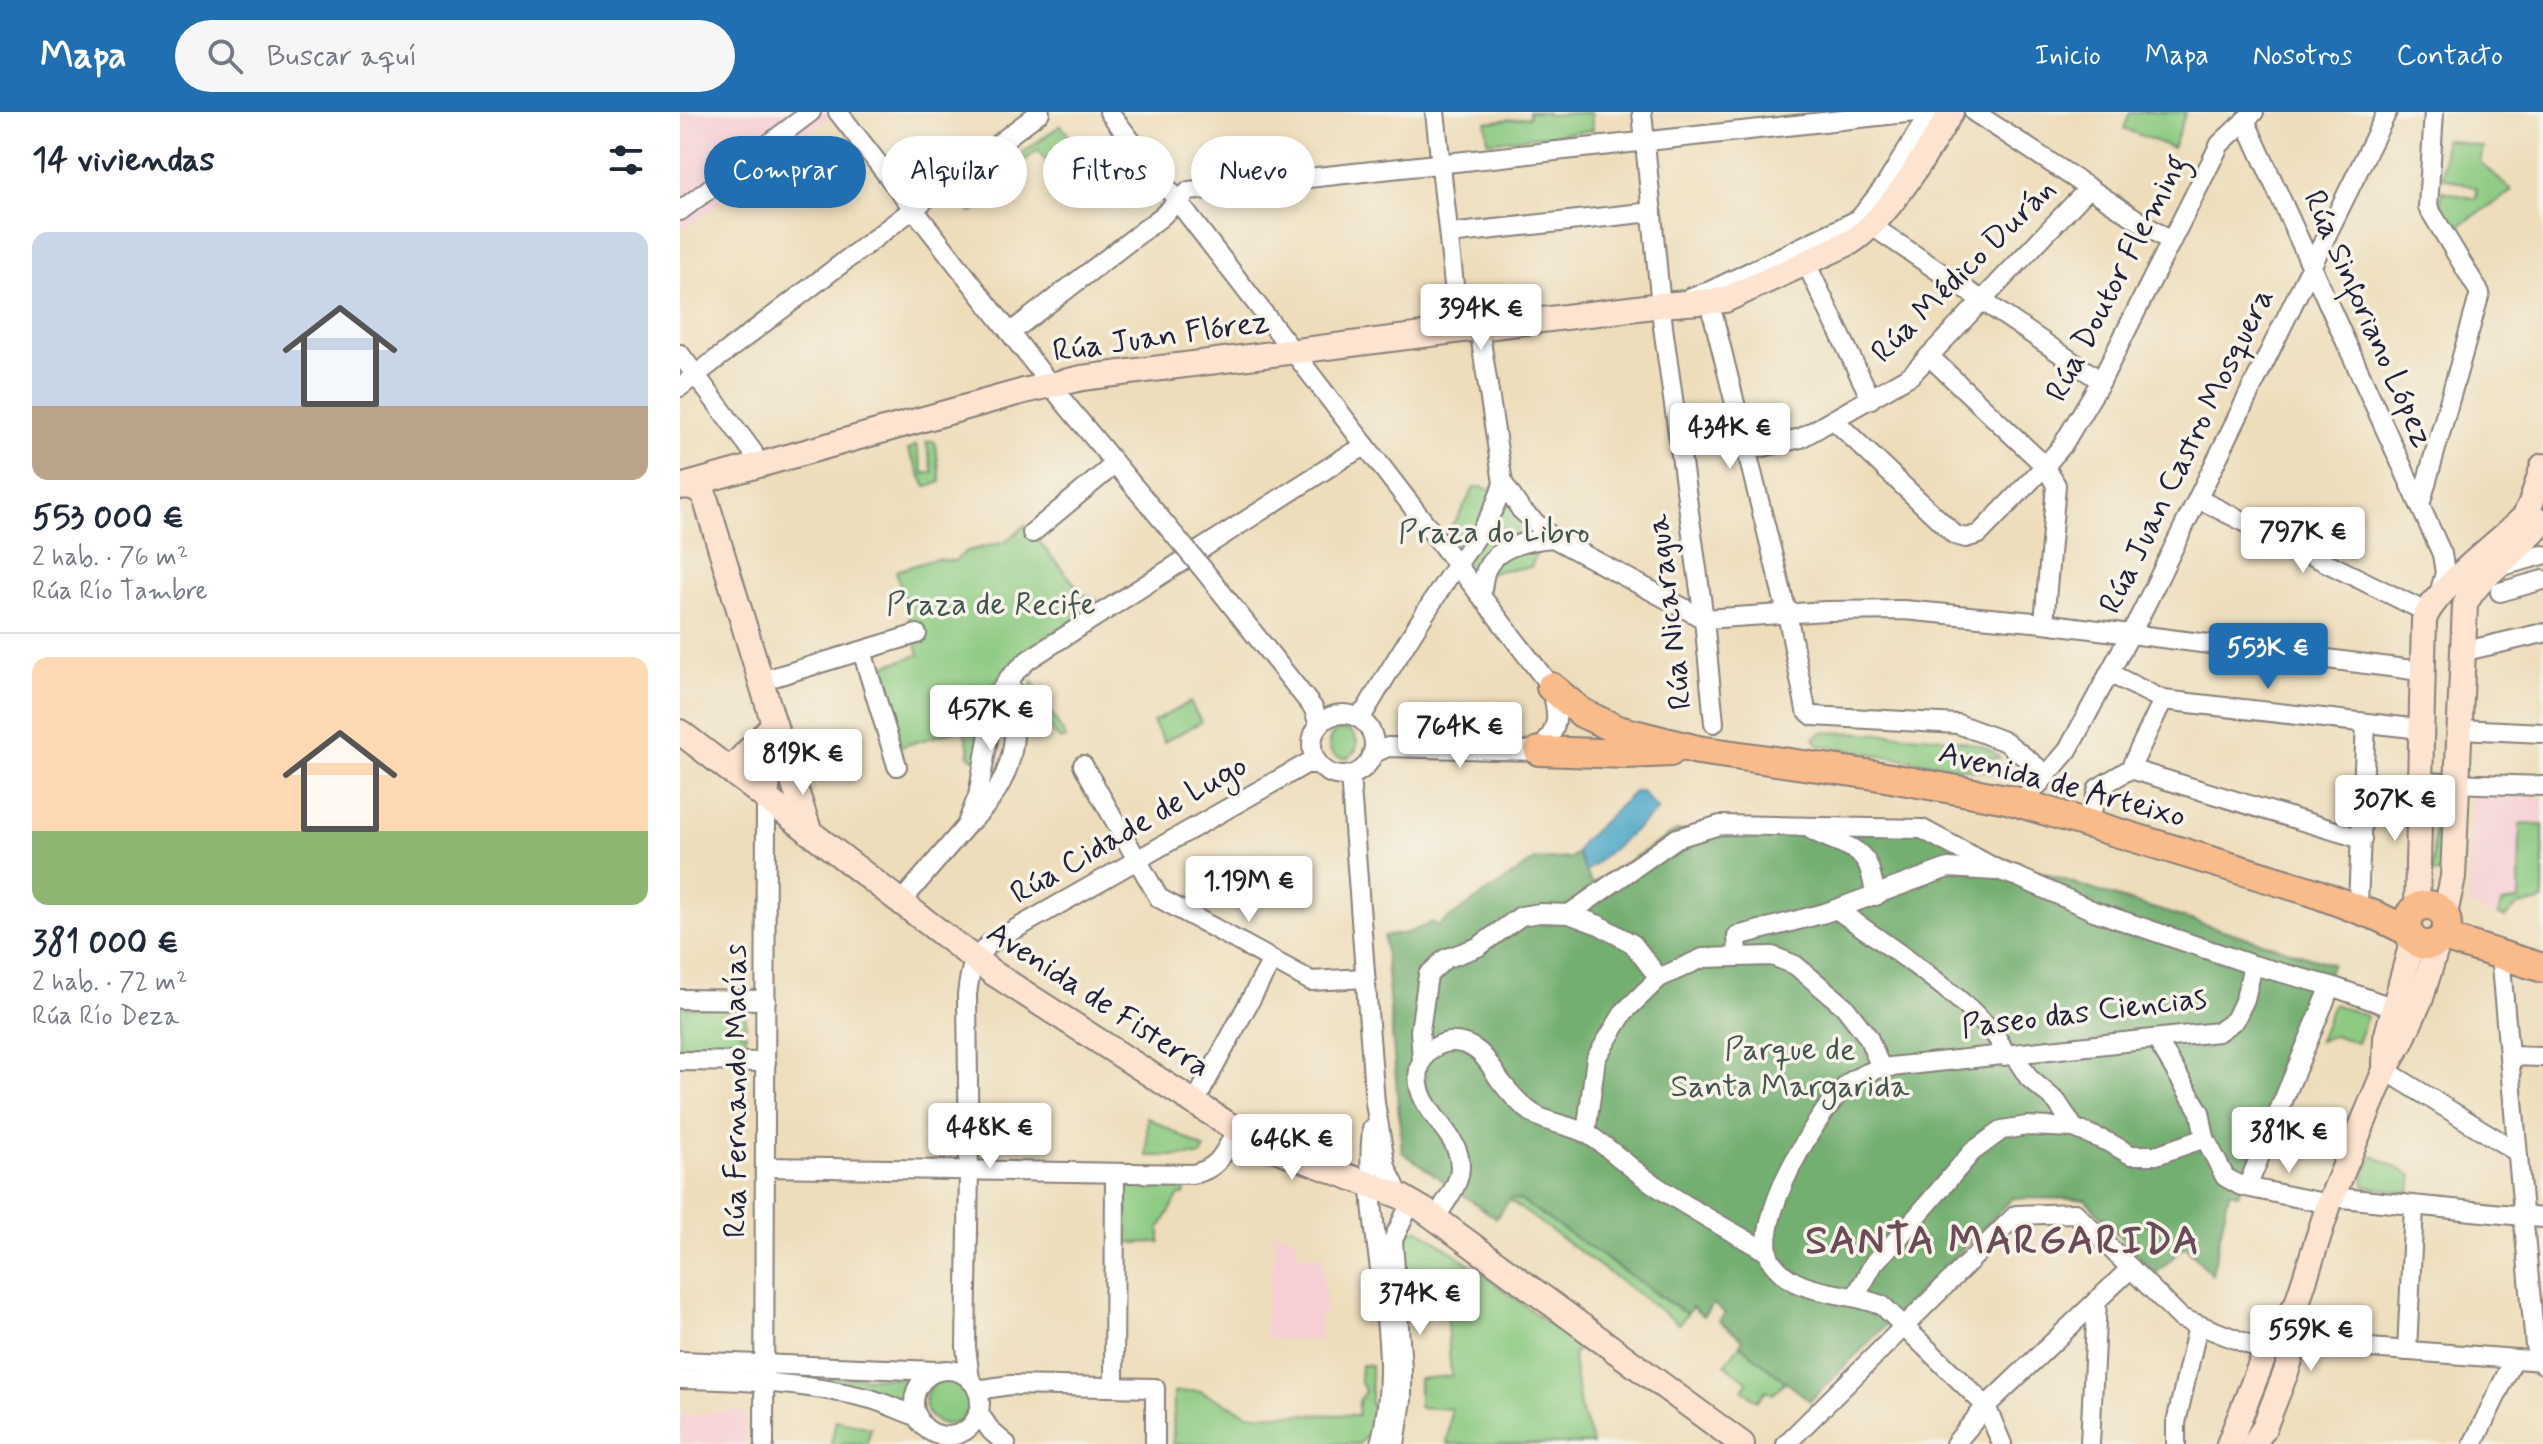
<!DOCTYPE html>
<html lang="es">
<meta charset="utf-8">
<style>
:root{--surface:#fff;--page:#f6f6f7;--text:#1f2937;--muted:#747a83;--line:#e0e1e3;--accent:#1f6fb2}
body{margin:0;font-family:Mynerve,sans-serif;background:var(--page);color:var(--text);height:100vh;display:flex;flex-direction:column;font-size:30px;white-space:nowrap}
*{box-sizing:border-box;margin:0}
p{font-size:26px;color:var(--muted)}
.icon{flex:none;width:44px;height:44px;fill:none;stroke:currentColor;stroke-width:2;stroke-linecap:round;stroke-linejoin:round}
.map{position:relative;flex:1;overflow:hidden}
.panel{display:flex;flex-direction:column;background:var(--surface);width:680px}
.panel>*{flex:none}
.banner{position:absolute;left:24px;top:24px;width:760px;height:72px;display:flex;gap:16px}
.price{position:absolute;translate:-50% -68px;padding:0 18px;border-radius:8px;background:#fff;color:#222;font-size:26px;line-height:52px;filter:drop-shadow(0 2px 4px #0008)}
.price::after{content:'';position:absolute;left:50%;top:48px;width:24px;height:18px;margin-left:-12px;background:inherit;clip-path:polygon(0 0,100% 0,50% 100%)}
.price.current{background:var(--accent);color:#fff}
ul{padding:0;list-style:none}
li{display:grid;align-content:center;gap:16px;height:424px;padding:0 32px}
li+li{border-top:2px solid var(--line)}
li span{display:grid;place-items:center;height:248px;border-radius:16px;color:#555}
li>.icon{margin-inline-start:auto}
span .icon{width:144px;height:144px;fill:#fffc;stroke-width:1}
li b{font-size:34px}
h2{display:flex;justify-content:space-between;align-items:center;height:96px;padding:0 32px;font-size:34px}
.chip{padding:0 28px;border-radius:36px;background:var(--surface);box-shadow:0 4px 12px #0003;font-size:28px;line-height:72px}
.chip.current{background:var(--accent);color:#fff}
header{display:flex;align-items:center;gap:48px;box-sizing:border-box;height:112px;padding:0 40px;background:var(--accent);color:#fff}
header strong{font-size:38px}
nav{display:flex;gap:44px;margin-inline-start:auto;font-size:28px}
.search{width:560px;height:72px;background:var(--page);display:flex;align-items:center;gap:20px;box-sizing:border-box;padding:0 28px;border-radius:44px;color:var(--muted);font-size:30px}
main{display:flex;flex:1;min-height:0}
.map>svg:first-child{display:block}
.built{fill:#f6cfd5}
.green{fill:#8dcb82;stroke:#58765e;stroke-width:2}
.forest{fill:#72af70;stroke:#4a6856;stroke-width:2}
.water{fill:#47a6c6;stroke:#346480;stroke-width:2}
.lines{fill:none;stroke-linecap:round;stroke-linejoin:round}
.street-casing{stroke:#88807a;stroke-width:22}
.secondary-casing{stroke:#88807a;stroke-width:28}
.primary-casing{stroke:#88807a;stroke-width:32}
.street{stroke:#fff;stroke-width:18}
.secondary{stroke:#fde4d1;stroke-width:24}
.primary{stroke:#fabb8b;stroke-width:28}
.street-bridge-casing{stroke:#88807a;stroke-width:22;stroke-linecap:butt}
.street-bridge{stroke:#fff;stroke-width:18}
.labels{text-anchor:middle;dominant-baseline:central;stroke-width:7;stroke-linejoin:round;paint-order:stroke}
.street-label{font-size:32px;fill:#22223b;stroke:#f7f3e8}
.park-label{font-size:32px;fill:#425550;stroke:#f7f3e8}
.district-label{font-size:40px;font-weight:bold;letter-spacing:2px;fill:#6a4c59;stroke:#f7f3e8}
</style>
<header>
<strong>Mapa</strong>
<div class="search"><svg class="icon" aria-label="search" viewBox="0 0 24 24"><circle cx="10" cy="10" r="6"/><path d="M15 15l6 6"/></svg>Buscar aquí</div>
<nav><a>Inicio</a><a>Mapa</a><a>Nosotros</a><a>Contacto</a></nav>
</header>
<main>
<section class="panel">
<h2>14 viviendas<svg class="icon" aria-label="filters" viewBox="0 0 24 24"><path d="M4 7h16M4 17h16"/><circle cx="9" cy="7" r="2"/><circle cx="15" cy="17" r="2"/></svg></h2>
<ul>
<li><span style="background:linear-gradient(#c9d6e8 70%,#b9a48a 0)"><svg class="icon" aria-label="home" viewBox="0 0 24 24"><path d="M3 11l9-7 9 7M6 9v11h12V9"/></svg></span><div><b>553 000 €</b><p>2 hab. · 76 m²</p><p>Rúa Río Tambre</p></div></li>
<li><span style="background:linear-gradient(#ffd9b3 70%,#8fb573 0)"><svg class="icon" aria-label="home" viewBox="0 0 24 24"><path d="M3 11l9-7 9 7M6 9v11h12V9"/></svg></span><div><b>381 000 €</b><p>2 hab. · 72 m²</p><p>Rúa Río Deza</p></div></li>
</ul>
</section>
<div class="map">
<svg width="1863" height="1332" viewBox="0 0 1863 1332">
<rect width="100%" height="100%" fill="#f7f3e8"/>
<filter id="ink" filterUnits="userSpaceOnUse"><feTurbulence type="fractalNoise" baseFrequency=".0125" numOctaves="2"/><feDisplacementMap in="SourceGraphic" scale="16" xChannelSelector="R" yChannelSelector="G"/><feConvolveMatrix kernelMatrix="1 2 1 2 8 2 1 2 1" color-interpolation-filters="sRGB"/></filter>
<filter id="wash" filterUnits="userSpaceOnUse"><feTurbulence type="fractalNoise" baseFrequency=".006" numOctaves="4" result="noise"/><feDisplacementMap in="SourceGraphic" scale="32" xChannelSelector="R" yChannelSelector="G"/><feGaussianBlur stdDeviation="1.8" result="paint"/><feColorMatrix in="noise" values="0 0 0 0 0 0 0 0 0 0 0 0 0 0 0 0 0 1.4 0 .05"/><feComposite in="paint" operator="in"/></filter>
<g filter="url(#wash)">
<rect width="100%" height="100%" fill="#edddba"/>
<g class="built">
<path d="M0,0h157l-157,121z"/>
<path d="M1797,683l66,3v96l-41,8 -4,14 -29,-10 1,-105z"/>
<path d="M592,1118l24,10 2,17 24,-2 4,59h-6v27l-55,-2 1,-26 9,-65z"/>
<path d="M58,1298l8,5 -1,29h-65v-28z"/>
</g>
<g class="green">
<path d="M849,0h18l1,3 43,-3 2,18 -105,12 -2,-20 43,-5z"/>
<path d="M1450,0h56l-13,36 -49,-19z"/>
<path d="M381,13l12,16 -27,20 -8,-11 -15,12 -5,-6z"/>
<path d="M1765,27l38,8 -3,15 32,29 -58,38 -14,-20 2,-18 34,8 1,-11 -34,-11z"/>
<path d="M324,54l5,6 -16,11 7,11 -29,19 -11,-17z"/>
<path d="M252,329l3,1 6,40 -15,5 -18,-37 8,-5 8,29 9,-2 -7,-30z"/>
<path d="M802,375l30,11 35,30 -16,39 -28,3 -34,9 -27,-36 2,-10 12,-13 18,-32z"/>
<path d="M345,413l59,70 11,3 4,6c-34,22 -85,47 -106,82l-14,74 -5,-1 -6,-5 2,-3 -7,-23 -63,19 -23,-79 42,-13 -23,-84 39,-12 19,2 13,-10 38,-9z"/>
<path d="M353,569l33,57 -6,2 -15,-17 -20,1v-26z"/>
<path d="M510,590l11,20 -37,20 -11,-20z"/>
<circle cx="663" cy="632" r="14"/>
<path d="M1142,620c34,2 160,-1 178,26h-40v6l39,1 -3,5 -5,3 -173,-28 -4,-7z"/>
<path d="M1759,684l7,1 -1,76h-13l4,-76z"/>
<path d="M1840,712l23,1v75l-6,3 -19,2 -13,13 -7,-3 4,-12 17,-3z"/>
<path d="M1653,892l34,12 -10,27 -22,-8 -16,6z"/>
<path d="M0,895h58c8,5 8,10 8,19l-6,1v6h6l-2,15 -6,4 -58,1z"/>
<path d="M467,1005l58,32 -4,7h-54z"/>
<path d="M1693,1044l39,19 -2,18 -46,-7 -1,-6z"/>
<path d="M447,1075l58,1 -1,7h-5l-19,33v14l-33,1z"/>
<path d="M831,1086l9,2 33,20 69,51 14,7 23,19 28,17 -8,10 -170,-124z"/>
<path d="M732,1118h8l54,37 108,82 -7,2 -2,7 7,49 13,37h-146l4,-35 -32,-2v-28l32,-3 -8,-108 -38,3c-1,-15 -7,-33 7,-41z"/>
<path d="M1060,1233l45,36 -12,13 -7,-4 -9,11 -14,-11 5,-8 -23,-18z"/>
<path d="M681,1253l10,1v39l6,7 -7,20 -11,12h-186l1,-52 26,-1 48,23 110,1 1,-14 6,-10 -5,-11z"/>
<path d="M110,1265l118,1 -6,23z"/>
<circle cx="267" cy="1290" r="22"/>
<path d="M156,1308l35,8 -4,16h-36z"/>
</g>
<path class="forest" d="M1241,711l64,26 4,5 105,36 238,74 -94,230 -9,-2 -17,83 -27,-29 -30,28 -70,-75 -72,-1 -203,203 -70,-56 3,-6 -24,-18 6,-8 -12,-9 -10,12 -11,-9 -5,7 -167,-114 -9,-2 -15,20 -94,-66 -18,-216 24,-3 25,-11 4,4 98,-66 35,-2 7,-5 15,31 84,-53z"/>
<path class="water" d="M954,680h8l16,18 -72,62 -9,-19 4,-10z"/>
</g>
<g filter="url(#ink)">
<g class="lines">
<g class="street-casing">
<g id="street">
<path d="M158,0l226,290 117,141"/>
<path d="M429,0l442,575c8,29 9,41 -12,64l-151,-4 -16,7"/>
<path d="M755,0l24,218"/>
<path d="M962,0l21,215 41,292 10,104"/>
<path d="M1294,0l197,130"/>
<path d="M1565,8l197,434 3,19 -6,21"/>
<path d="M0,99l131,-99"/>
<path d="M1192,114l229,155"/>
<path d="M769,122l203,-22"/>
<path d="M1126,151l65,136"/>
<path d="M1011,185l19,-6 149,-72 28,-36 43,-71"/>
<path d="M1028,191l6,16 73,294 19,97 7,6 145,8 48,18 41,33"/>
<path d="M799,216l24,155 18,27 32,28 151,81 122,-8 78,-1 140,13 377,48"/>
<path d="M332,222l3,-5 146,-112 28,-26 726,-79"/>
<path d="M0,242l73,98v8l-8,8"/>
<path d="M1249,244l116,110 11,19 -12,138"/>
<path d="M0,275l360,-275"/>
<path d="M1154,308l121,115 11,3 13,-4 66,-68 17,-20 39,-65 119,-237 34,-32"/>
<path d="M1066,339l55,-13 110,-63 178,-187"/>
<path d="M1518,387l228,113"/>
<path d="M1740,393l60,-212 -52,-86 6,-95"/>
<path d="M352,421l83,-69"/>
<path d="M1822,454l41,-11"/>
<path d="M522,456l112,141 5,17"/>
<path d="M1820,480l43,-12"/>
<path d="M801,483c2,-8 2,-18 5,-25 10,-24 44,-30 67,-32"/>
<path d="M1782,538l12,-1 69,-16"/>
<path d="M182,539l35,115"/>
<path d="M1429,561l54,27 258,29"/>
<path d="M81,569l156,-47"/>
<circle cx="663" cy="633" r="31"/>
<path d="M676,605l9,-6c27,-45 54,-89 82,-132 21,-32 46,-58 56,-96"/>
<path d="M1780,617l83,4"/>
<path d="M403,653l76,133 152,83 54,-3"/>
<path d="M1450,657l232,70"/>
<path d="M670,663l25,328 11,64 14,29"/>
<path d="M1740,670l123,4"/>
<path d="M1338,690l22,-19 28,-33 73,-136 246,-502"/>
<path d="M1412,699l6,-23 32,-19 33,-69"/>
<path d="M291,709c44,-40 50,-86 38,-143"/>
<path d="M1130,717c17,12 46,14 57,34 5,9 6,23 9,33"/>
<path d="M221,790l65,-76 12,-30 17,-97 14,-21 19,-18 317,-203 21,-11"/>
<path d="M1678,791l8,-180"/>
<path d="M1156,797c33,24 167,111 169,147"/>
<path d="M889,802l30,11 34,19 26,34"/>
<path d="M1820,843l35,391 8,18"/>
<path d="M1058,844l-1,-20 88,-23 123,-45 47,3"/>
<path d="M0,887l86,1"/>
<path d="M1477,928l43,72 5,26"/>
<path d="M1334,943l15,23 28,24 17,26 36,15 21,12h25l49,-17 20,39 16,9 88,18"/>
<path d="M1829,944l34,1"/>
<path d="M742,948l-2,-29 8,-56 17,-16 33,-12 43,-31 19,-3 29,1 108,-76 43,-13 202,4 78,42 18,6 76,34 159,54 78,21"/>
<path d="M0,949l86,1"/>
<path d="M1201,956l337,-36 17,-12 10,-21 8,-34"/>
<path d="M1705,958l132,82"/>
<path d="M515,990l77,-142"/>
<path d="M692,1017c-11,105 36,211 8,315"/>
<path d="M906,1021l10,-75 28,-46 35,-34 44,-20 69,-2 23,9 49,41 24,31 13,31c-10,3 -20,7 -28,12 -32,23 -105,146 -81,182 25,36 76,28 111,44l103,100 16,38"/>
<path d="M86,1055l426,7c28,-5 32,-22 45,-44"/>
<path d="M1567,1075l84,-201 63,22"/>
<path d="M1652,1085l211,21"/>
<path d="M756,1105c8,-13 20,-28 23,-42 9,-42 -47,-61 -40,-105 4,-21 26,-33 46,-26 20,7 25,23 37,39 7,9 16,19 25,26 17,15 43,15 62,26 22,14 41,33 63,48 37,26 76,46 115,69"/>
<path d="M1175,1185l19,-34 27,-28 71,-83 30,-22 25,-4 47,2"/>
<path d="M1618,1206l5,18 13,8 227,17"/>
<path d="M1727,1239l7,-145"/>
<path d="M0,1249l257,10"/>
<circle cx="267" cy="1291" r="33"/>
<path d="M0,1267c63,1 129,4 191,20 16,5 31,12 47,18"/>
<path d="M290,1268l-4,-33 3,-177 -2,-175c3,-25 4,-33 22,-51l317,-180h12"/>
<path d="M434,1275l1,-214"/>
<path d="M297,1278l33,-5 145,3v56"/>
<path d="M298,1300l13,19 15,13"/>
<path d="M84,1332l2,-645"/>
<path d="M715,1332l7,-44v-31l-9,-129 18,-38"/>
<path d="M1106,1332l230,-229 59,-2 106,105 85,33"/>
<path d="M1275,1332l31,-38 145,-138"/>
<path d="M1410,1332l7,-144"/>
<path d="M1496,1332v-21l22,-98"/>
<path d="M1793,1332l41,-85"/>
</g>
</g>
<g class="secondary-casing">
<g id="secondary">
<path d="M2,374l11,1 11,7 70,230 36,109"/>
<path d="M0,375l344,-96 58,-13 579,-73 64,-5 126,-58c37,-24 77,-91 100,-130"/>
<path d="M0,620l313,241 244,157 30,16 133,50 24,14 318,234"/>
<path d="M50,658l44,-46"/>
<path d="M86,687l7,-65"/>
<path d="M1737,794l7,-286c9,-29 76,-78 100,-103l7,-14 12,-37"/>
<path d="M1765,802l8,-37 12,-272c11,-28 58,-56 78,-84"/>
<path d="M1705,952l1,-26 27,-99"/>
<path d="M1549,1332l37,-93 28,-43"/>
<path d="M1574,1332l10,-16 22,-56 6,-18 5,-51 32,-99 56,-134 16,-28 20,-44 17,-56"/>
</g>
</g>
<g class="primary-casing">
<g id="primary">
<path d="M871,575l31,26 36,17 80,20 176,25 133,24 303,92 69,26 29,14"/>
<path d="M859,639l89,3 42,-2"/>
<circle cx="1747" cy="813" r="20"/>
<path d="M1763,825l100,31"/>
</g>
</g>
<use href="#street" class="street"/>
<use href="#secondary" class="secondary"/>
<use href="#primary" class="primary"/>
<g class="street-bridge-casing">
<path id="street-bridge" d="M501,431l21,25"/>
</g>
<use href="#street-bridge" class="street-bridge"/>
</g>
</g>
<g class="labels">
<g class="street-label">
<text transform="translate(1284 159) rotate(-45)">Rúa Médico Durán</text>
<text transform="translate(1437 166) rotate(-63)">Rúa Doutor Fleming</text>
<text transform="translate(1688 207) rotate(66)">Rúa Sinforiano López</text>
<text transform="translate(481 225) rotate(-8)">Rúa Juan Flórez</text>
<text transform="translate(1507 339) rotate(-64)">Rúa Juan Castro Mosquera</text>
<text transform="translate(990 500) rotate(-97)">Rúa Nicaragua</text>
<text transform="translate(1382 673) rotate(15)">Avenida de Arteixo</text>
<text transform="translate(449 718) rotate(-30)">Rúa Cidade de Lugo</text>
<text transform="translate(418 888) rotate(33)">Avenida de Fisterra</text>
<text transform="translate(1404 901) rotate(-7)">Paseo das Ciencias</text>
<text transform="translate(56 979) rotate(-90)">Rúa Fernando Macías</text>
</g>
<g class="park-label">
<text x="814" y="421">Praza do Libro</text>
<text x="311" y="493">Praza de Recife</text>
<text x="1110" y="938">Parque de<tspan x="1110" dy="37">Santa Margarida</tspan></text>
</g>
<g class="district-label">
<text x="1323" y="1130">SANTA MARGARIDA</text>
</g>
</g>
</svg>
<b class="price" style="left:801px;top:240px">394K €</b>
<b class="price" style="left:1050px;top:359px">434K €</b>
<b class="price" style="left:1623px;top:463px">797K €</b>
<b class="price current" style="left:1588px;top:579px">553K €</b>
<b class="price" style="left:311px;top:641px">457K €</b>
<b class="price" style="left:780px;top:658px">764K €</b>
<b class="price" style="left:123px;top:685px">819K €</b>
<b class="price" style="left:1715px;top:731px">307K €</b>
<b class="price" style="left:569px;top:812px">1.19M €</b>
<b class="price" style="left:310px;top:1059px">448K €</b>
<b class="price" style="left:1609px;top:1063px">381K €</b>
<b class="price" style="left:612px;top:1070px">646K €</b>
<b class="price" style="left:740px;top:1225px">374K €</b>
<b class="price" style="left:1631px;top:1261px">559K €</b>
<div class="banner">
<a class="chip current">Comprar</a>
<a class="chip">Alquilar</a>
<a class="chip">Filtros</a>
<a class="chip">Nuevo</a>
</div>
</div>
</main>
